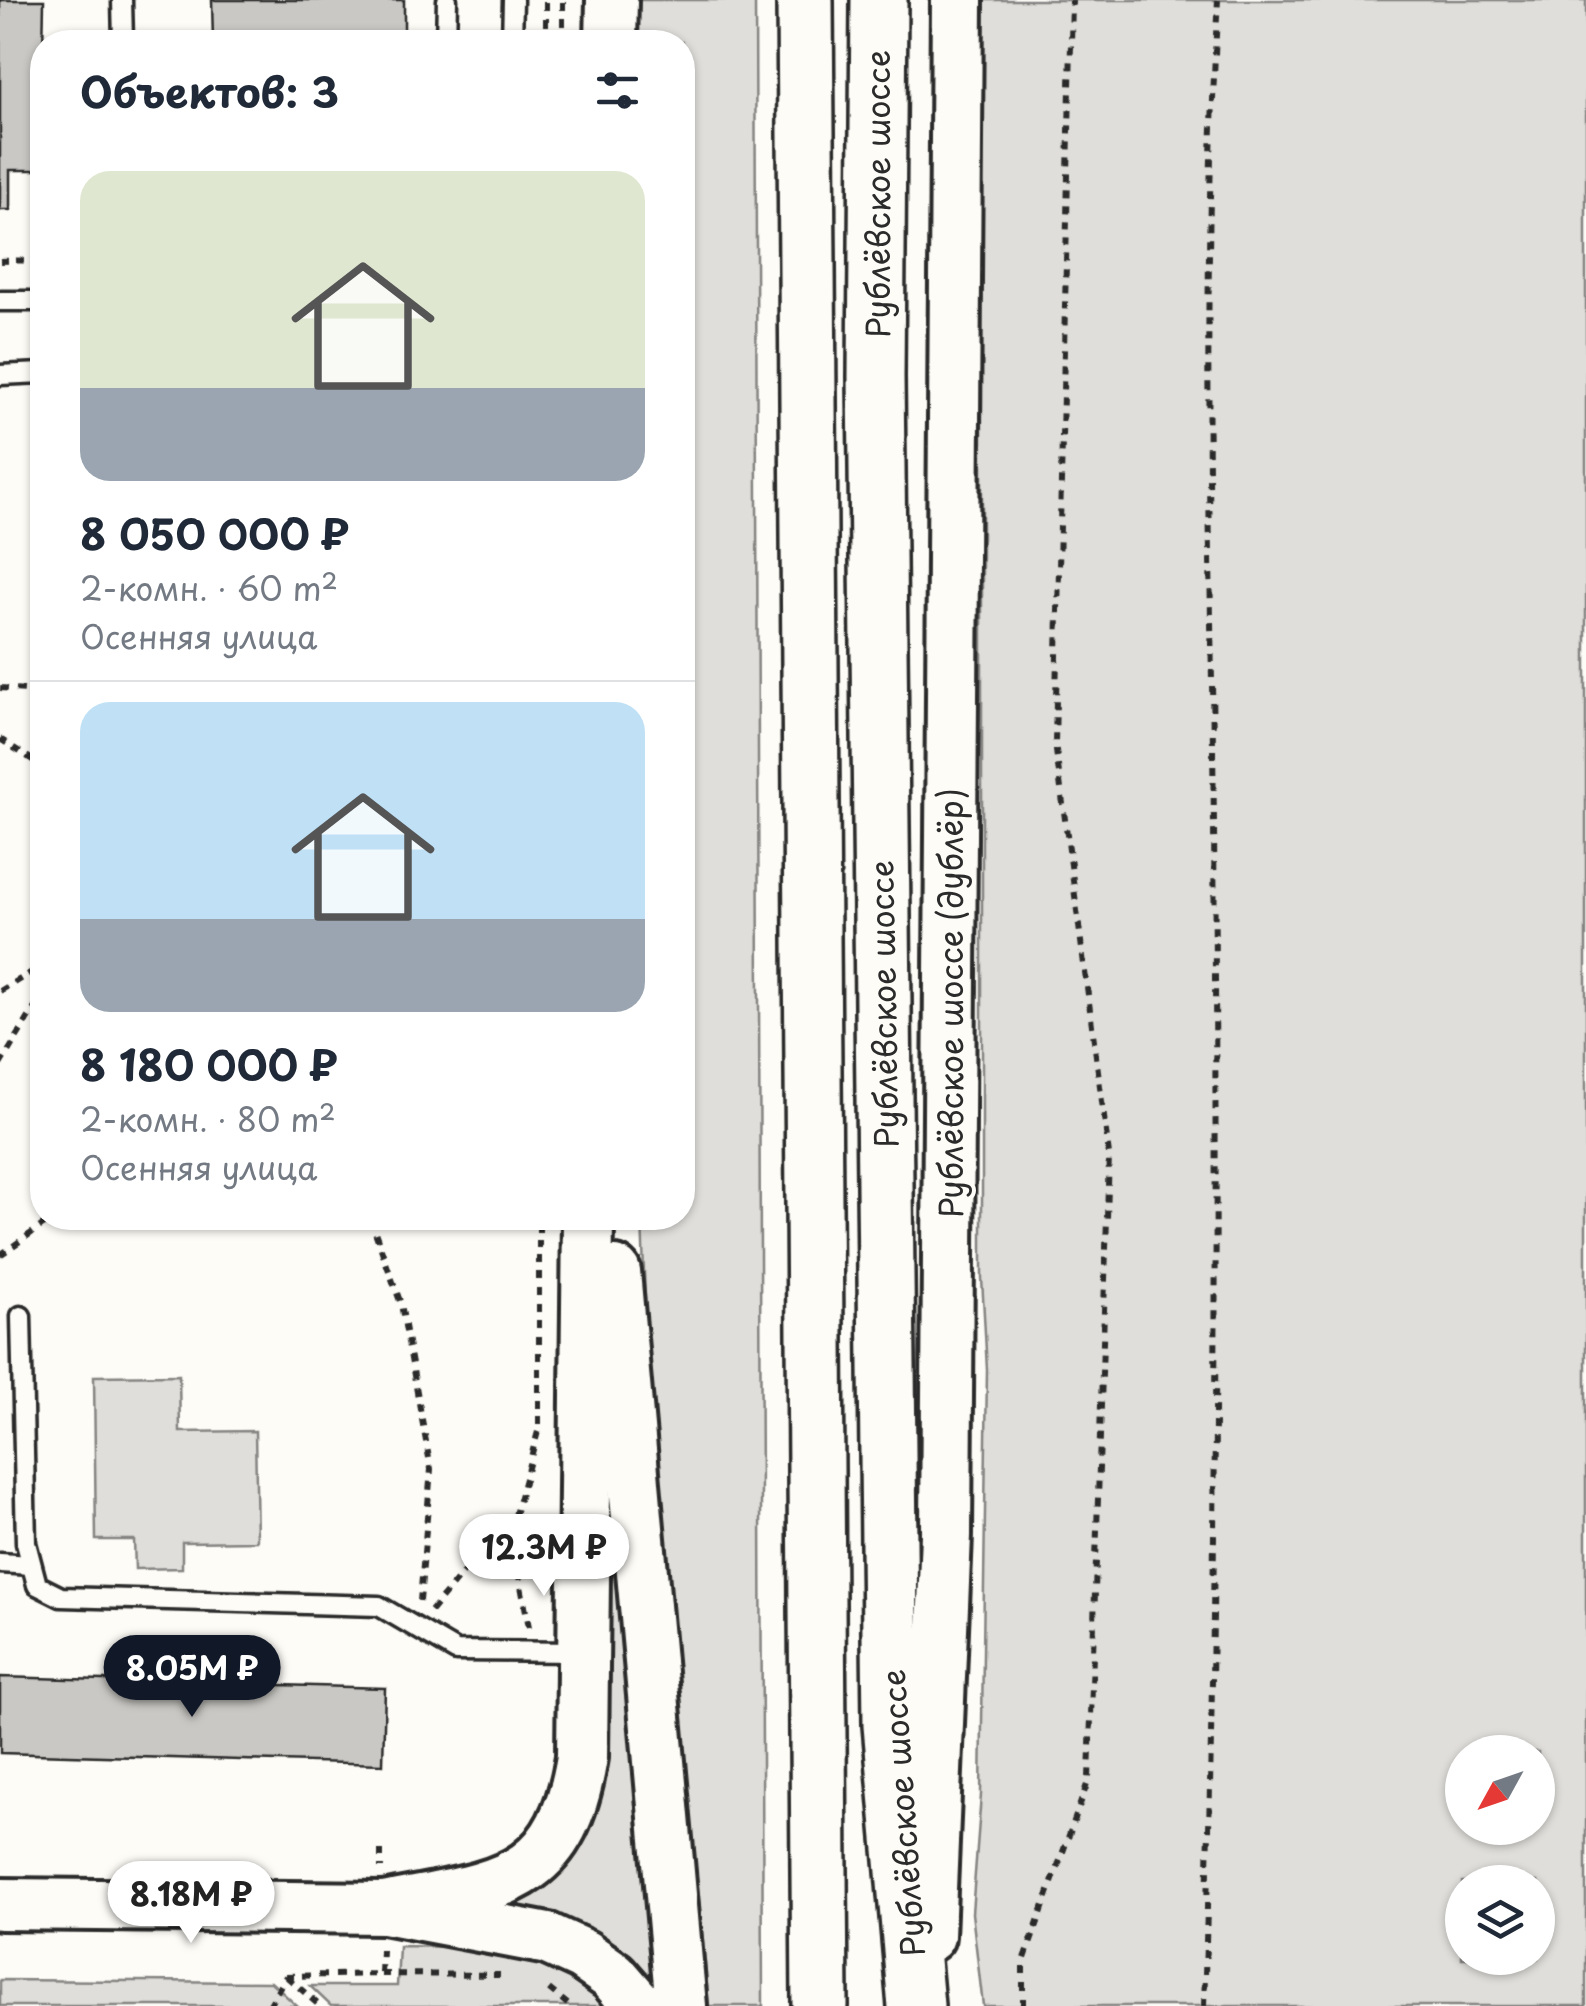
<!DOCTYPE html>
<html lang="ru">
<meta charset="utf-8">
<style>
:root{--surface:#fff;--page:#f6f6f7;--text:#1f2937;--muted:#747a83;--line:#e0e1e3;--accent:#111827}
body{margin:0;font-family:"Playpen Sans",sans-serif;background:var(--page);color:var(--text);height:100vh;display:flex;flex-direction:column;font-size:38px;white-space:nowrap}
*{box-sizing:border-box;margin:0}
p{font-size:32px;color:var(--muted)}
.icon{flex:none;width:55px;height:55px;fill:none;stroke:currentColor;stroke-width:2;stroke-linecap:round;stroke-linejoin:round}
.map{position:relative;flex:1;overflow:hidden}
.drawer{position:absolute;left:30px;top:30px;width:665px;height:1200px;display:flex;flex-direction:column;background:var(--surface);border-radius:40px;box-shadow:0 2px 8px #0004}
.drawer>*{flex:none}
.needle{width:65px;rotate:230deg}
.fabs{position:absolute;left:1445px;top:1735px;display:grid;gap:20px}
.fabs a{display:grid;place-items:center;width:110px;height:110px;border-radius:50%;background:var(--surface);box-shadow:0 2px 8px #0004;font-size:50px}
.price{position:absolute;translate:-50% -85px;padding:0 22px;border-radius:35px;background:#fff;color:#222;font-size:32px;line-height:65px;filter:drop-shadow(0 2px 5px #0008)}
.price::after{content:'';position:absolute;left:50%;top:60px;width:30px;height:22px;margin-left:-15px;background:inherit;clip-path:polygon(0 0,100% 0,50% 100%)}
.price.on{background:var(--accent);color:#fff}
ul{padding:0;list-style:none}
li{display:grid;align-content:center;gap:20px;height:530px;padding:0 50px}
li+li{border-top:2px solid var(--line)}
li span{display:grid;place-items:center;height:310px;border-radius:30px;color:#555}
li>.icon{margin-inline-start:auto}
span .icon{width:180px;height:180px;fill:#fffc;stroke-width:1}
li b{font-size:42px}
h2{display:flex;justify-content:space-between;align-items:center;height:120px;padding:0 50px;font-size:42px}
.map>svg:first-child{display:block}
.green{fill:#dfdeda;stroke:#858482;stroke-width:2.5;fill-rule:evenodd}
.building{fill:#c9c8c4;stroke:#2b2b2b;stroke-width:2.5}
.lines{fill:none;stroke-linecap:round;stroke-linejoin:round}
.lane-casing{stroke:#2b2b2b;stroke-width:25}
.secondary-casing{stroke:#2b2b2b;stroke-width:58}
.primary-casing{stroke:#2b2b2b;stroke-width:62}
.path{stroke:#2b2b2b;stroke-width:6;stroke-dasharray:8 8;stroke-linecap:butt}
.lane{stroke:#fdfcf7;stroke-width:18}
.secondary{stroke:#fdfcf7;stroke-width:50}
.primary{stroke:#fdfcf7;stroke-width:55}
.labels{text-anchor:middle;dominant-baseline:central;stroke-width:8;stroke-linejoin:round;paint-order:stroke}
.street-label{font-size:32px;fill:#2b2b2b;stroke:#fdfcf7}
</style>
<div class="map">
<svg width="1586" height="2006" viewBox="0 0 1586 2006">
<rect width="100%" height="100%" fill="#fdfcf7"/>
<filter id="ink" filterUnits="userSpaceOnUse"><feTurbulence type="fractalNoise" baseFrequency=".01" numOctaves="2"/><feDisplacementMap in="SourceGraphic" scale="20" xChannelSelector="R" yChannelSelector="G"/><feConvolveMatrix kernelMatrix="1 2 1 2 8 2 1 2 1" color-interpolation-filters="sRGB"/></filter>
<g filter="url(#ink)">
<g class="green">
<path d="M636,0h119l8,2006h-54l-62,-654 -5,-134h40v-1176h-46z"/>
<path d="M982,0h604v2006h-603l-11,-93 9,-118 6,-425 -5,-92zM1462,1752h76v76h-76zM1462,1882h76v76h-76z"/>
<path d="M179,1375l1,57 75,-1 2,110 -75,1v26l-47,1 -1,-29h-38l-2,-164z"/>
<path d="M611,1418l47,567c-67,-63 -86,-73 -179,-78l64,-29z"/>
<path d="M399,1946l110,2 31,5 72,53h-281l-21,-20h87z"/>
<path d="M0,1980l271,2 26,24h-297z"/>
</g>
<g class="building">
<path d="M0,0h44l-2,103h-7v28l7,1v38h-32v40h-10z"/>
<path d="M212,0h192v42h-191z"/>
<path d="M0,1677l385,11 -2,76 -383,-11z"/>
</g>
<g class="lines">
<g class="lane-casing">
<g id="lane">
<path d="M122,0l1,42"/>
<path d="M446,42l1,-42"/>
<path d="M512,42l1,-42"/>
<path d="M0,301h42"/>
<path d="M0,375l42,-2"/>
<path d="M21,1316l5,227 11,42 24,12 318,9 77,45 122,1"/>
<path d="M0,1563l31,2"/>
</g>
</g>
<g class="secondary-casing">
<g id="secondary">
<path d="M611,42l1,-42"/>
<path d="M615,1272l66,734"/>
<path d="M0,1904l384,4 164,31 35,16 30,21 26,30"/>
<path d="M384,1908c112,-23 177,-20 198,-151l6,-539"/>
<path d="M929,1936l17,-401 11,-1535"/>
</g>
</g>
<g class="primary-casing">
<g id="primary">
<path d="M805,0l15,2006"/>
<path d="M879,0l-3,377 15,1348 25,281"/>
</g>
</g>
<g class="path">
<path d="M546,42v-42"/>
<path d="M563,42v-42"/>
<path d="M0,261l42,-1"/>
<path d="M0,688l42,3"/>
<path d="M0,739l42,27"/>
<path d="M0,991l42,-25"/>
<path d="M0,1065l42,-69"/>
<path d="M370,1218l31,86 30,165 -11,132"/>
<path d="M0,1255l53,-37"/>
<path d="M431,1611l82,-98"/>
<path d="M529,1627l-17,-87 4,-29 23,-83v-210"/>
<path d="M381,1850v18"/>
<path d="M381,1974l119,1"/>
<path d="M286,1976l95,-2 1,-24"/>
<path d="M287,1977l33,29"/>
<path d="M549,1989l21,17"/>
<path d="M269,2006l17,-30"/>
<path d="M1023,2006v-42l66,-185 20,-624 -54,-412 17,-743"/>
<path d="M1204,2006c13,-393 13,-786 10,-1180 -3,-277 -13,-548 4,-826"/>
</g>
<use href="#lane" class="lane"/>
<use href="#secondary" class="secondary"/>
<use href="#primary" class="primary"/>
</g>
</g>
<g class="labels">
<g class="street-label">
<text transform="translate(877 194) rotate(-90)">Рублёвское шоссе</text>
<text transform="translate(950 1003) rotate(-90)">Рублёвское шоссе (дублёр)</text>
<text transform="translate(883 1004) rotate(-91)">Рублёвское шоссе</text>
<text transform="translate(902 1813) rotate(-94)">Рублёвское шоссе</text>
</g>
</g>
</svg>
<div class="fabs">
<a><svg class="needle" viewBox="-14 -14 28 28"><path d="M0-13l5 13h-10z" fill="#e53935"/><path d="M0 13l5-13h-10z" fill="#747a83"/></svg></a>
<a><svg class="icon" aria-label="layers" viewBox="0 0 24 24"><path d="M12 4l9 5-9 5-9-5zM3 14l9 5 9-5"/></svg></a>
</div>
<b class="price" style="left:544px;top:1599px">12.3M ₽</b>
<b class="price on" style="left:192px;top:1720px">8.05M ₽</b>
<b class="price" style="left:191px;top:1946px">8.18M ₽</b>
<section class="drawer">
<h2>Объектов: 3<svg class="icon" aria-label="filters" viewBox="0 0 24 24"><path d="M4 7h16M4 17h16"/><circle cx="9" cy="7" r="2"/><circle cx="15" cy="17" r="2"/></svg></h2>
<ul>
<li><span style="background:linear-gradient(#dfe7d0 70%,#9aa5b1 0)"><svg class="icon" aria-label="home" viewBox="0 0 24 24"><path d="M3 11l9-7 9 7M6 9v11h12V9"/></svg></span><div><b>8 050 000 ₽</b><p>2-комн. · 60 m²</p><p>Осенняя улица</p></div></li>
<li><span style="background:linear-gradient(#bfe0f5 70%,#9aa5b1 0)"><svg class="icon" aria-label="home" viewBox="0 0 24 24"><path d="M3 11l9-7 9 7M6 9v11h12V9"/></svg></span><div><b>8 180 000 ₽</b><p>2-комн. · 80 m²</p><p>Осенняя улица</p></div></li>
</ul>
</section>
</div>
